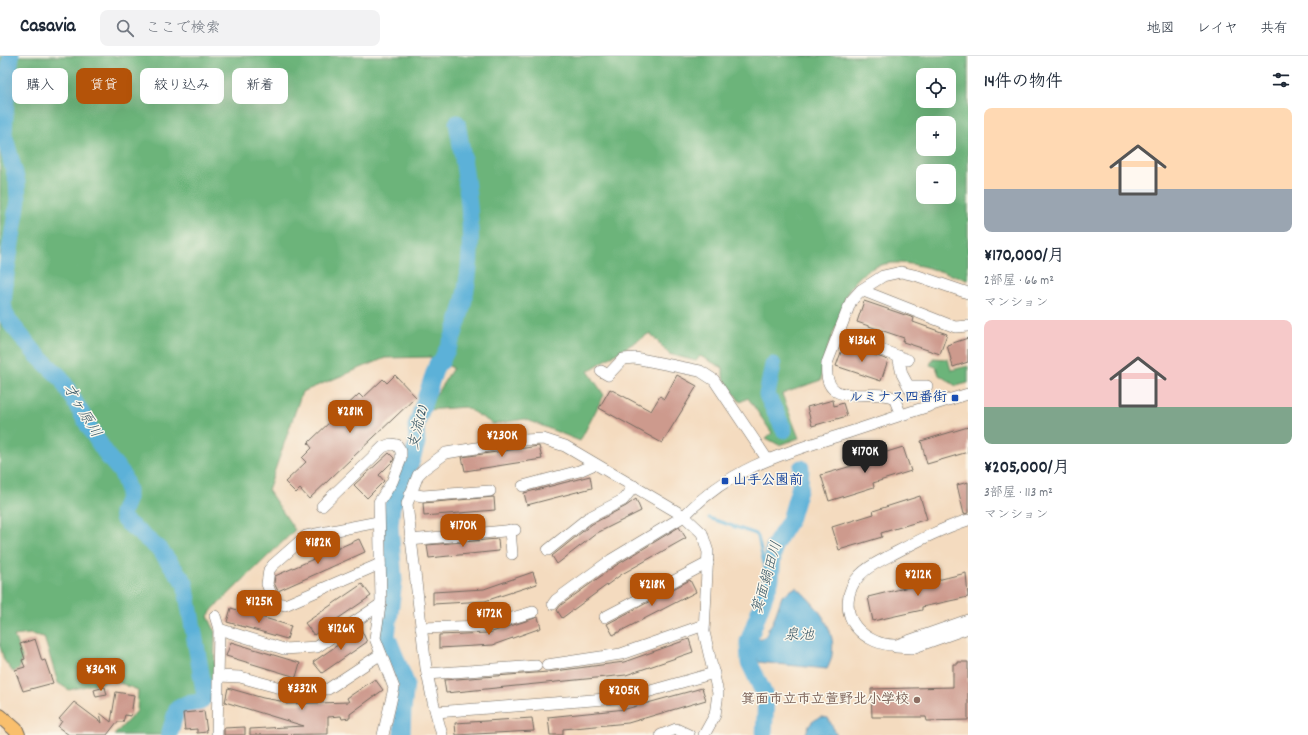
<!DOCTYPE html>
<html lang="ja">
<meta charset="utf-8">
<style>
:root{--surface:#fff;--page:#f2f2f3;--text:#1f2937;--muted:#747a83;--line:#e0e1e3;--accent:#b45309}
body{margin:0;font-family:Dekko,"Klee One",sans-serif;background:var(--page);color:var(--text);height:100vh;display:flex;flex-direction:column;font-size:15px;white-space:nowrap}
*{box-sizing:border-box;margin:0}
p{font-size:13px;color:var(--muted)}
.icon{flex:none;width:22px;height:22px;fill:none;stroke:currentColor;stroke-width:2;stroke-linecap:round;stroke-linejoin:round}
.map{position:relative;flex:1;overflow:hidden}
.sheet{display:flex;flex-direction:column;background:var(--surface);width:340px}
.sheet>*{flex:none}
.hud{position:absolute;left:12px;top:12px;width:380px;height:36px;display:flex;gap:8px}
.controls{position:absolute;left:916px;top:12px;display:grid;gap:8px}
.controls a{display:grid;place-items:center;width:40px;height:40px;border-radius:8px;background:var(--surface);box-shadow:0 4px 16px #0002;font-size:20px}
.price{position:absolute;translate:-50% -34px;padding:0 9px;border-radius:8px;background:var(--accent);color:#fff;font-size:13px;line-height:26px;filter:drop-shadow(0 1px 2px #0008)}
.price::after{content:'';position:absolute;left:50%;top:24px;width:12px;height:9px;margin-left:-6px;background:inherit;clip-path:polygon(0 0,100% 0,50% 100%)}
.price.on{background:#222;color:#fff}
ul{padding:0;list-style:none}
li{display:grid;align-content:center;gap:8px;height:212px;padding:0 16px}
li span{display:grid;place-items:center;height:124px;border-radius:8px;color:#555}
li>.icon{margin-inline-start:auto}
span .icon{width:72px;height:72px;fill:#fffc;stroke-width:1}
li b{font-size:17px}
h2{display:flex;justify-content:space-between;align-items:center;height:48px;padding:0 16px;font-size:17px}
.chip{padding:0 14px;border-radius:8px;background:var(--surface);box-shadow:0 4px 16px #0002;font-size:14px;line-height:36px}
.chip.on{background:var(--accent);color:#fff}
header{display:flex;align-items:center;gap:24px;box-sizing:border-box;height:56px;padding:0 20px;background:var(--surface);border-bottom:1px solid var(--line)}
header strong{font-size:19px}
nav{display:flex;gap:22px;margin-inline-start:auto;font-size:14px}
.search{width:280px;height:36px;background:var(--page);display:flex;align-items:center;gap:10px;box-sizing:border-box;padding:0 14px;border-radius:8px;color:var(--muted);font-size:15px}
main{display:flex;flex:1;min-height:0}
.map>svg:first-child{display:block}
.forest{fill:#6cb47a;stroke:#4c7052;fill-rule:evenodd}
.water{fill:#5bb1d8;stroke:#436e82}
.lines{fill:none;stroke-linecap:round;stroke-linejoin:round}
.stream{stroke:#5bb1d8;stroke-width:3}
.river{stroke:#5bb1d8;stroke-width:17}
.building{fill:#cd9a8d}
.minor-casing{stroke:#71695f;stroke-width:12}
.major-casing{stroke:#71695f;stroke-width:16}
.minor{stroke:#fff;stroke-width:11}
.major{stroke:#f9bf6d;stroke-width:14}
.transit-dot{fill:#1a4fb4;stroke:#fbf7ec;stroke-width:1.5}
.education-dot{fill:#8d6e63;stroke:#fbf7ec;stroke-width:1.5}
.labels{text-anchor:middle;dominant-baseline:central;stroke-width:3;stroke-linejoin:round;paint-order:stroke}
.transit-label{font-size:14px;font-weight:bold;fill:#164399;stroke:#fbf7ec;text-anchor:end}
.education-label{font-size:14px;font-weight:bold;fill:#785e54;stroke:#fbf7ec;text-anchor:end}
.water-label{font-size:15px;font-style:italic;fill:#3c5a68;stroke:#fbf7ec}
</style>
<header>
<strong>Casavia</strong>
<div class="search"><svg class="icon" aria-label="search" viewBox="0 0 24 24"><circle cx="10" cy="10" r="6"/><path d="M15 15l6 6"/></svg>ここで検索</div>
<nav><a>地図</a><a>レイヤ</a><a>共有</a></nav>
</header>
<main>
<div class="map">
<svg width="968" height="679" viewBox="0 0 968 679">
<rect width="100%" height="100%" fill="#fbf7ec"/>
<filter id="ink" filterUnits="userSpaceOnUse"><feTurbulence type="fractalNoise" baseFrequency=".025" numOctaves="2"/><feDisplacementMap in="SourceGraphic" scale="8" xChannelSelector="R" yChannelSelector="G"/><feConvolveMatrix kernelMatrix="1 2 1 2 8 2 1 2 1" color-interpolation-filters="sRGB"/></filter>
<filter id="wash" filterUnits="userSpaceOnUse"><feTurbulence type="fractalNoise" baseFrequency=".012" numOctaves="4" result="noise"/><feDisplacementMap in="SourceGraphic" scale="16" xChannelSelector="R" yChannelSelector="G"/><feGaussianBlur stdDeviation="0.9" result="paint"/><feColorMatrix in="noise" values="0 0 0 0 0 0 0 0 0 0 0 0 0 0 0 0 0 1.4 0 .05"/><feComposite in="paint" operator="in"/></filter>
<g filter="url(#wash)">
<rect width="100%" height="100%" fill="#f4dbbf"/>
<g class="forest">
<path d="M0,0h968v224c-41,-12 -90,-36 -119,10 -5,8 -7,20 -10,29 -8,20 -17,39 -18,61l-39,14 17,44 -20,7 -13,-7 6,-5 -24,-35 -8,4 -17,-25v-9l-23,-12 -4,5 -27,-7 -19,-21 -62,38 16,24 -24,46 -55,-22 -32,5 -28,-17 -39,3 27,-42 -23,-11 -45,1 -83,34 -34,98 27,40 -82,79 -5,7 7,15 -1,59 -11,2 -6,5 -8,1 -17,8 -2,23 -5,6h-51l23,-24 1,-21 -26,-10 -43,10 -11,-7 -14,-46 -14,-3 -16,2 8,21 -3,13 -6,2 -9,-12 -4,-14zM923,19h26v26h-26zM923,67h26v26h-26zM923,115h26v26h-26z"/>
<path d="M933,302l15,1 3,11 17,-4v17l-12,3 -17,-11 -3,-8 -6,-2z"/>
</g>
<g class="water">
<path d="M796,531c18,16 41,40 36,67 0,5 -3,11 -5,15l-69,-7 -4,-13 1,-10 7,-1 5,-3 1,-6 5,-7 9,-26z"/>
<path d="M821,661l7,1 9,17h-31c1,-10 7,-15 15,-18z"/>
</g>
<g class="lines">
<path class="stream" d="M709,462l47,16 2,3 11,49"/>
<g class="river">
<path d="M11,0l-4,29 -3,49 13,48 1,18 -12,75 -3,28 2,11 7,11 24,29 25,24 31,54 17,26 13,15 6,17v8l-6,15 2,7 36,30 25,33 20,113 -5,6 -14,2 -9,5 -8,26"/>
<path d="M773,309l-6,30 17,35"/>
<path d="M402,679l1,-25 3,-27 -19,-47 7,-55 -4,-56 2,-19 16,-34 9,-29 -1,-17 21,-62 4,-2c4,-10 11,-20 14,-31 25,-70 15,-137 2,-208"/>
<path d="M764,679l2,-37 -17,-36 -1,-20 23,-63 3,-33 16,-26 10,-34 1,-18"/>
</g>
</g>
<g id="blocks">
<g class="building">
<path d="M864,245l50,17 -1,4 34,12 -7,20 -37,-12 1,-4 -47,-16z"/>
<path d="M968,282v24l-15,5 -6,-22z"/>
<path d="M844,288l44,16 -7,21 -45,-15z"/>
<path d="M395,319l21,22 -107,102 -9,-10 -4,4 -11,-11 21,-20 -4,-4 10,-10 -4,-5 51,-49 4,4 20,-19 4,4z"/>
<path d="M677,319l20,11 -35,57 -63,-35 11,-19 41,22 9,-15 4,3z"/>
<path d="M833,344l1,6 9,-3 4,13 -35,10 -5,-19z"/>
<path d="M968,371v25l-41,12 -6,-23z"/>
<path d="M539,390l3,13 -77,12 -3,-14z"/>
<path d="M903,391l8,24 -38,12 1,4 -45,14 -8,-26 44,-13 -1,-3z"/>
<path d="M389,397l5,5 -1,3 -14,14 5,6 -17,17 -13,-13z"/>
<path d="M590,420l2,12 -65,17 -3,-12z"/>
<path d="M968,426v31l-4,1 -7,-29z"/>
<path d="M920,440l7,23 -46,14 1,4 -43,13 -7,-23 42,-13 -1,-3z"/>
<path d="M494,441l1,13 -71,6 -1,-13z"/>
<path d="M636,443l5,12 -44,22 -40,31 -5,-8 40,-32 34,-18z"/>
<path d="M679,471l7,11 -64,36 -60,44 -5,-8 4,-5 54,-39z"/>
<path d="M359,483l6,13 -87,39 -4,-8 1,-7z"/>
<path d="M498,483l1,12 -70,7 -2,-13z"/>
<path d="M533,516l4,12 -52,17 -52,3v-12l51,-3z"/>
<path d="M966,517l2,24 -46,10v3l-49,11 -5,-24z"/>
<path d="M690,524l6,12 -83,43 -6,-11z"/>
<path d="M362,528l9,12 -57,39 -9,-12z"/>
<path d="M231,552l60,18 -4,13 -60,-17z"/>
<path d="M538,561l3,11 -48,17 -54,3v-13l50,-2z"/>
<path d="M361,573l6,13 -45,31 -9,-11z"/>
<path d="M35,583l7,22 3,-1 8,23 -30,8 -8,-21 10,-3 -3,-7 3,-1 -5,-15z"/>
<path d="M689,583l4,13 -67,23 -180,18 -2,-13 104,-8 76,-10z"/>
<path d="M231,586l69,21 -4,14 -70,-21z"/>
<path d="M958,606h10v58l-41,1 -1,-4h-54l-1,-28 82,-2v-23h5z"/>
<path d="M375,623l8,11 -33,24v4l-8,1 -1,-3 -13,1v17l-78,1v-6l54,-3 -79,-24 3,-14 35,10 23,4v2l63,-2 -2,-4z"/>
<path d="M105,631l2,8 -11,2 -2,-7z"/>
<path d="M702,632l4,12 -78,23 -65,6v6h-13l-2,-18 78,-8z"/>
<path d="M116,636l18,3 -3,21 -6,-1 -2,7h-6l-10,13h-38l-11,-8 4,-6 -3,-2 15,-17 28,21 -2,-10 11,9z"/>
<path d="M204,655l3,21 -10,1v-4l-12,1 -2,-17z"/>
<path d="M532,662l2,13 -78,4 -1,-12z"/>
<path d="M245,671v8h-21v-7z"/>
</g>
</g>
</g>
<g filter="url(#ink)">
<use href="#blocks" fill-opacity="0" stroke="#71695f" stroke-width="1"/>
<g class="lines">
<g class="minor-casing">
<g id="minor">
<path d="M861,234l94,37 13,-1"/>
<path d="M839,278l69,26"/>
<path d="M898,300l4,18 11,21"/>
<path d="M601,315l7,4 15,-16 12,-1 65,13 14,9 53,79"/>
<path d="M909,330h18"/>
<path d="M901,359l-7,-17c-24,-12 -72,15 -67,-35l24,-62 10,-11 22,-14 18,-4 17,4 50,17"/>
<path d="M523,430l56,-15 16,-7"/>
<path d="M410,438l13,2 67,-5"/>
<path d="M322,450l61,-59 8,-3 6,1 4,6v8l-9,23 -13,20 2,98 -6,38 19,50 -11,47"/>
<path d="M968,464c-28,9 -52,22 -77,35 -11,6 -23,11 -31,20 -14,14 -16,37 -4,52 10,12 26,19 41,18l71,-25"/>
<path d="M378,466l-72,14 -33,29 -4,5 -2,14 6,15 8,5 4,1 95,-41"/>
<path d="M510,474l2,24"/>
<path d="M410,484l105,-10"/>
<path d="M548,494l40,-32 35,-18 11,-14"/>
<path d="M215,560l4,13 -2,106"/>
<path d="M605,561l103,-54"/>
<path d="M421,572l64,-2 48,-14"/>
<path d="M219,573l65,20 33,-2 64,-43"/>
<path d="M896,591l16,1 56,-20"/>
<path d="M547,609l74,-11 83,-29"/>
<path d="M427,618l109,-8"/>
<path d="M219,620l21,1 48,13 40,-1 53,-35"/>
<path d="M436,656l183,-14 21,-4 74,-21"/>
<path d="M442,679l-9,-33 -7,-34 -19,-164 11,-29 6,-6 22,-16 79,-13 18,-1 22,7 119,70 -73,44 -55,40 -3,4"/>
<path d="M661,679l15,-6 13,6"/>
<path d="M704,679l11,-20 3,-22 -14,-61 4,-80 -6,-19 -18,-17c47,-49 100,-63 163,-83 40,-13 80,-27 121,-39"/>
</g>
</g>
<g class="major-casing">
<path id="major" d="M0,660l16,14 2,5"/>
</g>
<use href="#minor" class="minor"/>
<use href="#major" class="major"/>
</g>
</g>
<g class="transit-dot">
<rect x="951" y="338" width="8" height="8" rx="2"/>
<rect x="721" y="421" width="8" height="8" rx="2"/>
</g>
<circle class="education-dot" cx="917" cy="644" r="4"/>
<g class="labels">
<g class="transit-label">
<text x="947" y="342">ルミナス四番街</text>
<text x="733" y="425" text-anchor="start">山手公園前</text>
</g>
<g class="education-label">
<text x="909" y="644">箕面市立市立萱野北小学校</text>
</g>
<g class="water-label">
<text transform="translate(81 355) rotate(59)">才ヶ原川</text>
<text transform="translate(419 372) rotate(-77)">支流(2)</text>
<text transform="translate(768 522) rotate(-74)">箕面鍋田川</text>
<text x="799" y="580">泉池</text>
</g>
</g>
</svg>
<div class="controls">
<a><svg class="icon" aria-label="locate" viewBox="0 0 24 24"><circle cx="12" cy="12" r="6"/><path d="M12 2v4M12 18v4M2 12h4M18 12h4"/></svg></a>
<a>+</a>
<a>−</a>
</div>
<b class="price" style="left:862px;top:307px">¥136K</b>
<b class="price" style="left:350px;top:378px">¥281K</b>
<b class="price" style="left:502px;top:402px">¥230K</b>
<b class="price on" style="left:865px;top:418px">¥170K</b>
<b class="price" style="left:463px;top:492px">¥170K</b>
<b class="price" style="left:318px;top:509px">¥182K</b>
<b class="price" style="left:918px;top:541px">¥212K</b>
<b class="price" style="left:652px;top:551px">¥218K</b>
<b class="price" style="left:259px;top:568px">¥125K</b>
<b class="price" style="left:489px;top:580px">¥172K</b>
<b class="price" style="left:341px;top:595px">¥126K</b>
<b class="price" style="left:101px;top:636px">¥369K</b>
<b class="price" style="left:302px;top:655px">¥332K</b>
<b class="price" style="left:624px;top:657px">¥205K</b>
<div class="hud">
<a class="chip">購入</a>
<a class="chip on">賃貸</a>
<a class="chip">絞り込み</a>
<a class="chip">新着</a>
</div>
</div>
<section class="sheet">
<h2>14件の物件<svg class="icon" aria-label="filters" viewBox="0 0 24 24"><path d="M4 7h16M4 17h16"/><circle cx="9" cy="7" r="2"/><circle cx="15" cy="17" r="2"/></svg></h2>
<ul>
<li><span style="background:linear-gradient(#ffd9b3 65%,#9aa5b1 0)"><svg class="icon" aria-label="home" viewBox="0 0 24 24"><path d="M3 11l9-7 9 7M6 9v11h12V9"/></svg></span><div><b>¥170,000/月</b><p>2部屋 · 66 m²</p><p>マンション</p></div></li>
<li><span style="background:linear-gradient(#f6c9c9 70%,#7fa58c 0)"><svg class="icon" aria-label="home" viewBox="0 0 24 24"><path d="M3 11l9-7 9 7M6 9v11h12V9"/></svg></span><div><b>¥205,000/月</b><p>3部屋 · 113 m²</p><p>マンション</p></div></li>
</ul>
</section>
</main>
